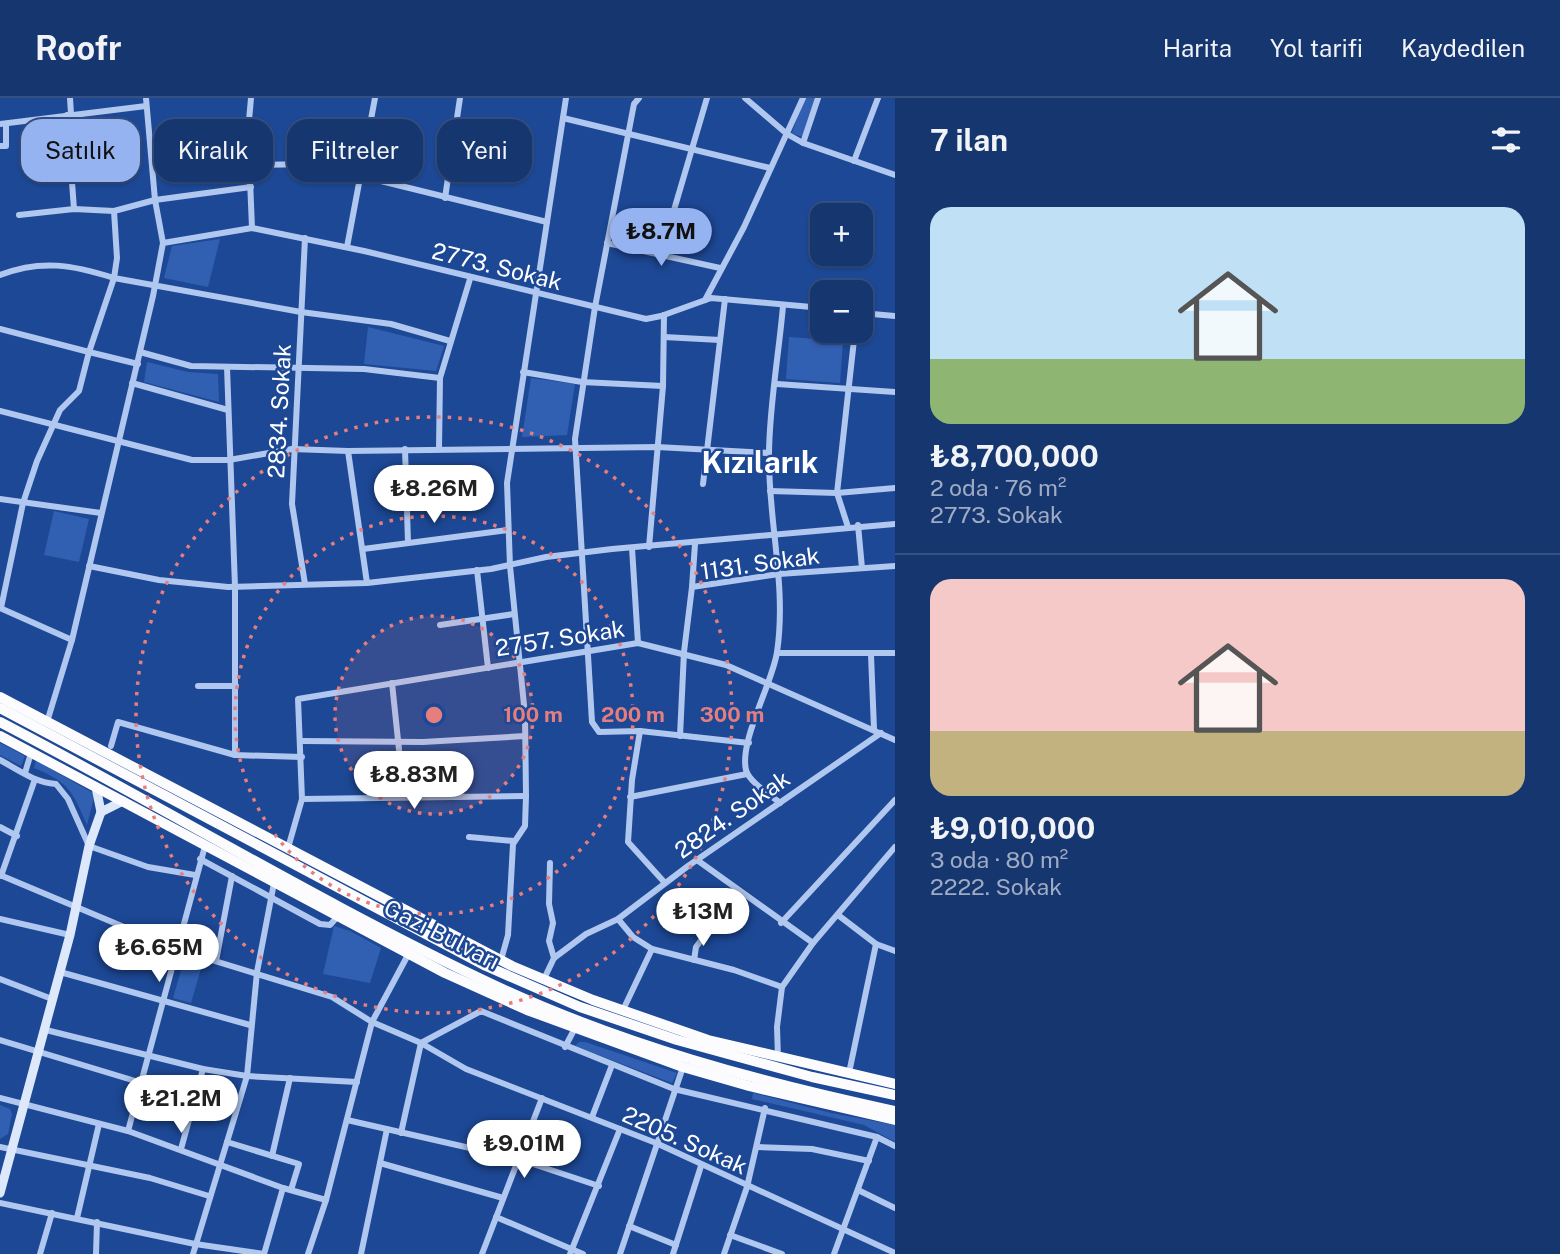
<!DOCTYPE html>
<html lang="tr">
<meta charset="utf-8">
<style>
:root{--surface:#163670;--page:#1f3e75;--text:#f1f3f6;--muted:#9eabc3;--line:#355083;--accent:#95b2f1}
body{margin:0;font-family:"Public Sans",sans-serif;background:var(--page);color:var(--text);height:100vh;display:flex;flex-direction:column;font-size:26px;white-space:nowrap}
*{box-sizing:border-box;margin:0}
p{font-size:23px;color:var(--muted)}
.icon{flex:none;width:38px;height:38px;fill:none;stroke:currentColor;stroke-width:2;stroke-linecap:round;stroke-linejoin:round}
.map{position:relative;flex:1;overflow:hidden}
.panel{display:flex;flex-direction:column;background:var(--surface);width:665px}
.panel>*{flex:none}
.banner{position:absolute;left:21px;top:21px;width:665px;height:63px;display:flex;gap:14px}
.tools{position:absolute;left:810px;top:105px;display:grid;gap:14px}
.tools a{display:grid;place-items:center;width:63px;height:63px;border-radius:14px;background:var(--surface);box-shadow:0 2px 5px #0004,0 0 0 2px var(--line);font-size:35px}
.price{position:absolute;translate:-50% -60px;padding:0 16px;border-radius:24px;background:#fff;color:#222;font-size:23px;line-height:46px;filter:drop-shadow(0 2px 4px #0008)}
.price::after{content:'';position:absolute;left:50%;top:42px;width:21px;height:16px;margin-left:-10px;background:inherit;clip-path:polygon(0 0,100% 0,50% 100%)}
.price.current{background:var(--accent);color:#111}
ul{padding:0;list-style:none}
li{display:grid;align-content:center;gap:14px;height:371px;padding:0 35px}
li+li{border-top:2px solid var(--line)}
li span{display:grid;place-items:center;height:217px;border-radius:21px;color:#555}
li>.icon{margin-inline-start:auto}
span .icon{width:126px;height:126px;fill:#fffc;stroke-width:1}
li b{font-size:30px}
h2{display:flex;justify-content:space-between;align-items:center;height:84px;padding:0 35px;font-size:30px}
.chip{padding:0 24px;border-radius:21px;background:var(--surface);box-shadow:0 2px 5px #0004,0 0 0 2px var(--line);font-size:24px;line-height:63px}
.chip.current{background:var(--accent);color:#111}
header{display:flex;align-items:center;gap:42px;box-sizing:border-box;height:98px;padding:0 35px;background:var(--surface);border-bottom:2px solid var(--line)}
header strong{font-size:33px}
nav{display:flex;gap:38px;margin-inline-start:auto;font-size:24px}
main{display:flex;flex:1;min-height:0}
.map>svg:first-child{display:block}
.green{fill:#3160b3}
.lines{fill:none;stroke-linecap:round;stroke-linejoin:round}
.minor{stroke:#b0c7ef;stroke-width:6}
.secondary{stroke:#dde8fb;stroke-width:9}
.trunk{stroke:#fcfcff;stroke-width:10}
.ring{fill:none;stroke:#e67e7e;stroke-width:3.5;stroke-dasharray:3.5 7}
.labels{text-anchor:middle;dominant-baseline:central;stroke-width:5;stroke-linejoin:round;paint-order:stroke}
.street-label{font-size:23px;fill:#fff;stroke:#1d4895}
.district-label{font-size:30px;font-weight:bold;fill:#fff;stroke:#1d4895}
.centre{fill:#e67e7e;stroke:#1d4895;stroke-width:3.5}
.ring-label{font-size:21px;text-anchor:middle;font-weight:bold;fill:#e67e7e;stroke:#1d4895;stroke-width:5;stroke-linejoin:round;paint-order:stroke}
</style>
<header>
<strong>Roofr</strong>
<nav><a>Harita</a><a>Yol tarifi</a><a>Kaydedilen</a></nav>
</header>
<main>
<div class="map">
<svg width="895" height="1156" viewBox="0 0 895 1156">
<rect width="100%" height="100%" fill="#1d4895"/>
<g class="green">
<path d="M804,0h11l-13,39 -10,-4z"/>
<path d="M220,141l-12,48 -44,-9 8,-32z"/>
<path d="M368,229l76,19 -8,25 -72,-7z"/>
<path d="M789,239l54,4 -3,42 -54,-4z"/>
<path d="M147,264l41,10 30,2 1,28 -75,-20z"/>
<path d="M531,280l44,6 -8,51 -45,2z"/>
<path d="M54,413l35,8 -10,43 -35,-7z"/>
<path d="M0,645l25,13 -4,10 -21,-11z"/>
<path d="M36,663l59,33 -8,31c-14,-33 -18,-43 -53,-57z"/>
<path d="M334,828l16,5 31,17 -11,35 -47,-9z"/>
<path d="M184,862l18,5 -11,38 -18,-5z"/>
<path d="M579,944h6l92,31 -5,10 -97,-37z"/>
<path d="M753,995l78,20 64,12v17l-31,-17 -112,-26z"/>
<path d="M0,1007l10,4 2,5 -4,20 -8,5z"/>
</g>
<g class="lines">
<g class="minor">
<path d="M70,0l1,16"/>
<path d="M146,0l9,102 96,-13"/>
<path d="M251,0l-3,34 4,96"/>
<path d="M639,0l-5,6 -39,203 -20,132 17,283 7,10 41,-1 109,12"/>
<path d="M745,0l42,36 16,9 92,32"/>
<path d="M67,17l7,94"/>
<path d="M563,20l207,50"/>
<path d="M0,26l146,-18"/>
<path d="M803,45l15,-45"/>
<path d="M0,48h6v-22"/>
<path d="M854,63l24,-63"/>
<path d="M250,67l62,-1 235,58"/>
<path d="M445,100l15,-100"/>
<path d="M19,117l55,-6 40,2"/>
<path d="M305,140l-13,266 13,80"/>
<path d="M163,145l89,-15 112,23 282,68 15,-3 50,-18 111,10"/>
<path d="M607,145l113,25"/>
<path d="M347,149l28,-149"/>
<path d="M661,156l46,-156"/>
<path d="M0,177c41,-16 73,-10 114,3l-25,74 -89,-23"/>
<path d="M705,202l39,-73 59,-129"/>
<path d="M861,215l34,3"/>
<path d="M664,239l56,3"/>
<path d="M140,254l51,14 173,3 76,9"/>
<path d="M227,269l8,220v168"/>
<path d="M523,274l59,10 81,4"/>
<path d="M132,285l96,27"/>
<path d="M777,286l118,8"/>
<path d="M0,313l192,49h37l63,-11 56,2 309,-4 112,6"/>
<path d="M405,351l3,93"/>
<path d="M439,351l1,-71 30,-99"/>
<path d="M348,353l19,132"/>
<path d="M703,386l22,-185"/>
<path d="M770,393l67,2 58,-5"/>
<path d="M0,401l101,14"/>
<path d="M858,427l4,43"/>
<path d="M848,429l-11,-34 18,-162"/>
<path d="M649,449l14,-161 1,-71"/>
<path d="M632,450l6,95"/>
<path d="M363,451l145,-19"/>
<path d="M89,468l70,14 69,7 139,-4 124,-14 55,-12 66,-8 283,-25"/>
<path d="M477,472l11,98"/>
<path d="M692,489l3,-43"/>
<path d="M0,510l72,32"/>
<path d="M1,510l22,-105 14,-42 23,-51 19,-19 10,-39 49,12"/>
<path d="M440,527l74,-11"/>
<path d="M777,555h118"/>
<path d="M871,557l3,74"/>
<path d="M392,585l12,114"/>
<path d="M198,588h38"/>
<path d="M47,624l25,-82 81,-344 10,-53 -8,-43 -41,11 3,47 -3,20 187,34 90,12 59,17"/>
<path d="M640,633l-8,49 -4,62 37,41"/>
<path d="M680,638l4,-84 8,-65 87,-13 116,-8"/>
<path d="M301,643l122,1 102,-6"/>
<path d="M111,648l7,-24 117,33 67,2"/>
<path d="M0,662c20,11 34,22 56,24l12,15 21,47 59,21 47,8"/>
<path d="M25,675l6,-20"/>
<path d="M630,699l117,-23"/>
<path d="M302,701l224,-3"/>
<path d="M780,705c-9,-8 -31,-21 -34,-33 -7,-29 27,-88 31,-118 10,-66 -9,-132 -8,-197 0,-47 10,-102 14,-149"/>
<path d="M0,729l17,9"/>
<path d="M469,739l45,4"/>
<path d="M288,750l14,-49 -4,-100 340,-56 88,22 169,75"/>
<path d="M200,761l120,65 10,1 8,-9"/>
<path d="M697,762l116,83"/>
<path d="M550,765l-1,41 4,19 -4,18 5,17"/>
<path d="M0,777l179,75 153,47 40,25 49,21 45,26 190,74 239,110"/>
<path d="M1,778l33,-94"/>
<path d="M838,817l38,29 19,7"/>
<path d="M0,821l70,16"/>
<path d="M618,821l15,18 19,12 82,21 48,17"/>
<path d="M781,825l114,-123"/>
<path d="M501,862l7,-25 5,-91 12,-18 1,-30 -1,-81 -15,-149 -3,-83 59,-385"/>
<path d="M694,862l2,-13 42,-56"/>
<path d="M216,863l16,-85"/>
<path d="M60,874l190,53"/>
<path d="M0,881l52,20"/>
<path d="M544,881l10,-21 32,-24 32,-15 70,-53 193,-133"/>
<path d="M623,912l29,-61"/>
<path d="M46,932l157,39 44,7 110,6"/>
<path d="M0,942l142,43"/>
<path d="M565,949l9,-17"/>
<path d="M778,960l-1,-31 5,-40 31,-44 82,-96"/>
<path d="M849,975l27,-129"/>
<path d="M0,1000l128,33 155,57 43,12"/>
<path d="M592,1019l20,-52"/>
<path d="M347,1022l171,39 81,27"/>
<path d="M128,1033l77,-285"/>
<path d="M401,1035l20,-90 60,-32 193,78 203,48 18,9"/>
<path d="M227,1044l72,22 -8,26"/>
<path d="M0,1049l150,31 59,18"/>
<path d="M757,1049l55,2 57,12"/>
<path d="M181,1051l22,-80"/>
<path d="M272,1058l18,-78"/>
<path d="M380,1065l123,35"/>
<path d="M858,1092l37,18"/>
<path d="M0,1105l195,41 69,10"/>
<path d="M496,1119l87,37"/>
<path d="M77,1120l22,-94"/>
<path d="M629,1128l47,19"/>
<path d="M730,1137l52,19"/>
<path d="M40,1156l12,-41"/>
<path d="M96,1156l1,-32"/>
<path d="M193,1156l54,-178 10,-104 17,-89"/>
<path d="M264,1156l19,-66"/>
<path d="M308,1156l18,-54 46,-178 37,-69"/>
<path d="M361,1156l26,-125"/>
<path d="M482,1156l60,-156"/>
<path d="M570,1156l50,-125"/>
<path d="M620,1156l63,-187"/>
<path d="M673,1156l28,-88"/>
<path d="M724,1156l23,-67 18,-79"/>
<path d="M834,1156l43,-117"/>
</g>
<g class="secondary">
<path d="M101,714l22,-11"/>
<path d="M0,1095l70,-258 19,-89 12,-34 -5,-25"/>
</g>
<g class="trunk">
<path d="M0,599l512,269 81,34 115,40 187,44"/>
<path d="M0,610l486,258 94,41 97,33 135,37 83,18"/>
<path d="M0,624c165,86 328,185 496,264 127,59 263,96 399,125"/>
<path d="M0,638l445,237 82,37 156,57 66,19 146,34"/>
</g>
</g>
<circle cx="434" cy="617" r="99" fill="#e67e7e" fill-opacity=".12"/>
<g class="ring">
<circle cx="434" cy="617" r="99"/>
<circle cx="434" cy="617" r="199"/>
<circle cx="434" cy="617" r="298"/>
</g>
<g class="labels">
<g class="street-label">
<text transform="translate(497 168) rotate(14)">2773. Sokak</text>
<text transform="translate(279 313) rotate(-87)">2834. Sokak</text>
<text transform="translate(760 465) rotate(-8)">1131. Sokak</text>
<text transform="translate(560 540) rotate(-9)">2757. Sokak</text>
<text transform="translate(732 716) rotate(-35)">2824. Sokak</text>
<text transform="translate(442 836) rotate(27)">Gazi Bulvarı</text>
<text transform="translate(685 1042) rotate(24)">2205. Sokak</text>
</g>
<g class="district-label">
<text x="760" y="364">Kızılarık</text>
</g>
</g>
<circle cx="434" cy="617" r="10" class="centre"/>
<g class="ring-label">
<text x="533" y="624">100 m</text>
<text x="633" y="624">200 m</text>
<text x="732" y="624">300 m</text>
</g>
</svg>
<div class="tools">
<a>+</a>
<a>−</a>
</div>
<b class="price current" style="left:661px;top:170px">₺8.7M</b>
<b class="price" style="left:434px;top:427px">₺8.26M</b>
<b class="price" style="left:414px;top:713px">₺8.83M</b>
<b class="price" style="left:703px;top:850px">₺13M</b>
<b class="price" style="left:159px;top:886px">₺6.65M</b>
<b class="price" style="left:181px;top:1037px">₺21.2M</b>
<b class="price" style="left:524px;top:1082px">₺9.01M</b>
<div class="banner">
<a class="chip current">Satılık</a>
<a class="chip">Kiralık</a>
<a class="chip">Filtreler</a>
<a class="chip">Yeni</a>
</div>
</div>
<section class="panel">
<h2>7 ilan<svg class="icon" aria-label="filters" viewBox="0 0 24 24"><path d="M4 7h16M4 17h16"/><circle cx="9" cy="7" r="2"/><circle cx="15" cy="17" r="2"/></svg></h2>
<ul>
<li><span style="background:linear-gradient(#bfe0f5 70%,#8fb573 0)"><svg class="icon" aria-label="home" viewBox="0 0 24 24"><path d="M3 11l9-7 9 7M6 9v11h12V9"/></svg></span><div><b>₺8,700,000</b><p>2 oda · 76 m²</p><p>2773. Sokak</p></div></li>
<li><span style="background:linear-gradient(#f6c9c9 70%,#c2b280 0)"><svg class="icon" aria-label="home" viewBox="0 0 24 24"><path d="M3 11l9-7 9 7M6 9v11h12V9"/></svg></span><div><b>₺9,010,000</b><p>3 oda · 80 m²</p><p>2222. Sokak</p></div></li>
</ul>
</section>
</main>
